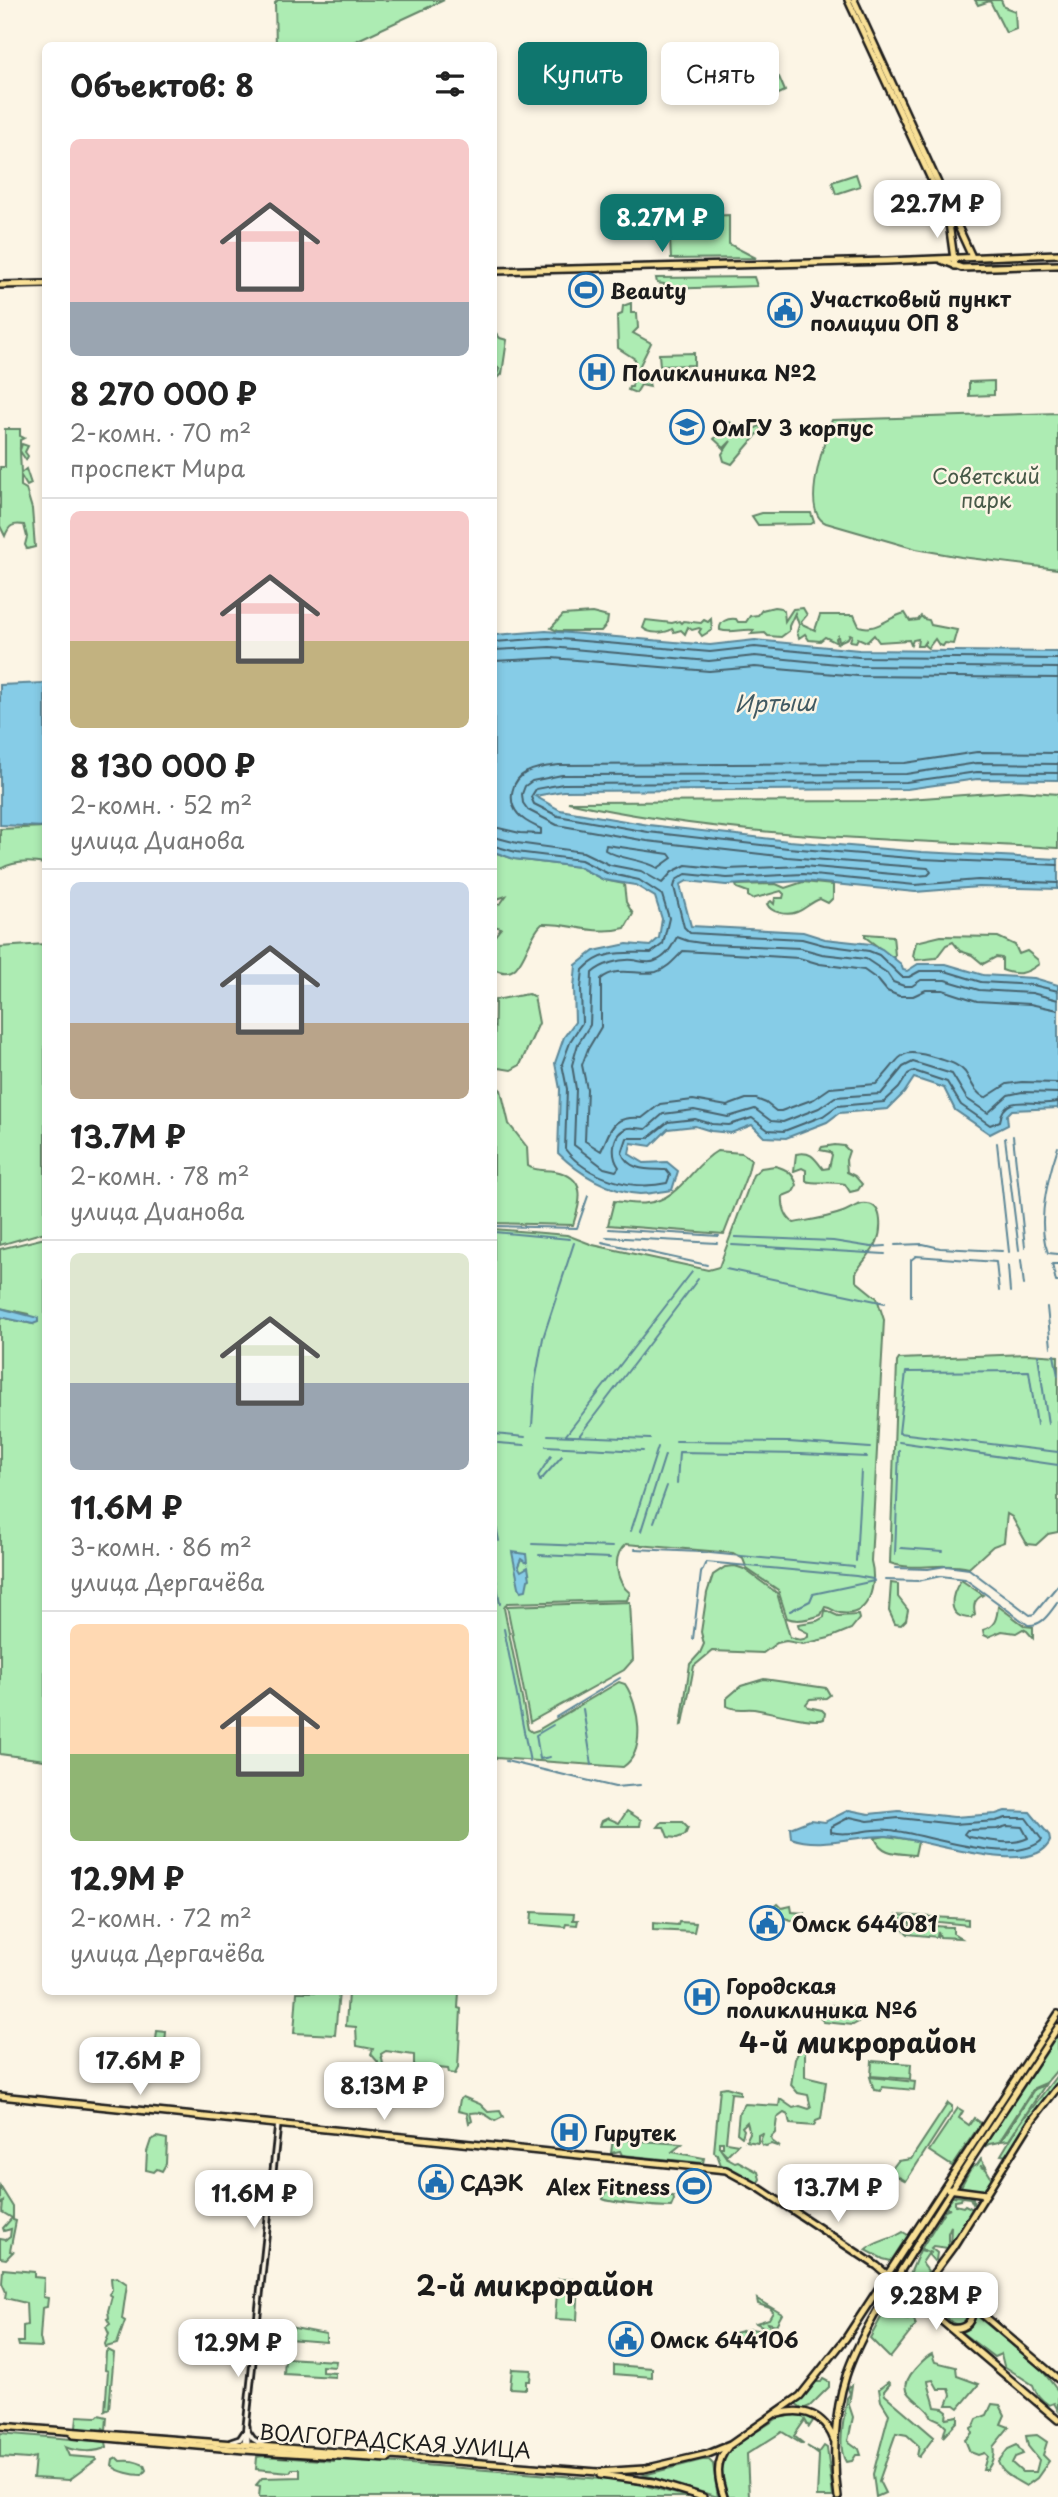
<!DOCTYPE html>
<html lang="ru">
<meta charset="utf-8">
<style>
:root{--surface:#fff;--page:#f6f6f6;--text:#222;--muted:#767676;--line:#e0e0e0;--accent:#0f766e}
body{margin:0;font-family:"Playpen Sans",sans-serif;background:var(--page);color:var(--text);height:100vh;display:flex;flex-direction:column;font-size:26px;white-space:nowrap}
*{box-sizing:border-box;margin:0}
p{font-size:23px;color:var(--muted)}
.icon{flex:none;width:38px;height:38px;fill:none;stroke:currentColor;stroke-width:2;stroke-linecap:round;stroke-linejoin:round}
.map{position:relative;flex:1;overflow:hidden}
.side{position:absolute;left:42px;top:42px;width:455px;height:1953px;display:flex;flex-direction:column;background:var(--surface);border-radius:10px;box-shadow:0 4px 10px #0003}
.side>*{flex:none}
.hud{position:absolute;left:518px;top:42px;width:434px;height:63px;display:flex;gap:14px}
.price{position:absolute;translate:-50% -60px;padding:0 16px;border-radius:14px;background:#fff;color:#222;font-size:23px;line-height:46px;filter:drop-shadow(0 2px 4px #0008)}
.price::after{content:'';position:absolute;left:50%;top:42px;width:21px;height:16px;margin-left:-10px;background:inherit;clip-path:polygon(0 0,100% 0,50% 100%)}
.price.on{background:var(--accent);color:#fff}
ul{padding:0;list-style:none}
li{display:grid;align-content:center;gap:14px;height:371px;padding:0 28px}
li+li{border-top:2px solid var(--line)}
li span{display:grid;place-items:center;height:217px;border-radius:10px;color:#555}
li>.icon{margin-inline-start:auto}
span .icon{width:126px;height:126px;fill:#fffc;stroke-width:1}
li b{font-size:30px}
h2{display:flex;justify-content:space-between;align-items:center;height:84px;padding:0 28px;font-size:30px}
.tag{padding:0 24px;border-radius:10px;background:var(--surface);box-shadow:0 4px 10px #0003;font-size:24px;line-height:63px}
.tag.on{background:var(--accent);color:#fff}
.map>svg:first-child{display:block}
.green{fill:#adecb3;stroke:#648468;stroke-width:2}
.water{fill:#86cce7;stroke:#5c8696;stroke-width:2}
.lines{fill:none;stroke-linecap:round;stroke-linejoin:round}
.shore{stroke:#46626d;stroke-width:2}
.stream{stroke:#5c8696;stroke-width:2}
.minor-casing{stroke:#1c1c1c;stroke-width:9}
.major-casing{stroke:#1c1c1c;stroke-width:10}
.minor{stroke:#fcf5e5;stroke-width:3.5}
.major{stroke:#f9e096;stroke-width:5}
.labels{text-anchor:middle;dominant-baseline:central;stroke-width:5;stroke-linejoin:round;paint-order:stroke}
.poi-label{font-size:21px;font-weight:bold;fill:#1c1c1c;stroke:#fcf5e5;text-anchor:start}
.park-label{font-size:21px;fill:#485a49;stroke:#fcf5e5}
.street-label{font-size:21px;fill:#1c1c1c;stroke:#fcf5e5}
.water-label{font-size:23px;font-style:italic;fill:#415a63;stroke:#fcf5e5}
.district-label{font-size:28px;font-weight:bold;fill:#1c1c1c;stroke:#fcf5e5}
</style>
<div class="map">
<svg width="1058" height="2497" viewBox="0 0 1058 2497">
<rect width="100%" height="100%" fill="#fcf5e5"/>
<filter id="ink" filterUnits="userSpaceOnUse"><feTurbulence type="fractalNoise" baseFrequency=".0143" numOctaves="2"/><feDisplacementMap in="SourceGraphic" scale="14" xChannelSelector="R" yChannelSelector="G"/><feConvolveMatrix kernelMatrix="1 2 1 2 8 2 1 2 1" color-interpolation-filters="sRGB"/></filter>
<g filter="url(#ink)">
<g class="green">
<path d="M278,0h166l-97,45 -71,1 -1,-43z"/>
<path d="M975,0h26l3,7 11,4 1,18 -10,4 -16,-32 -12,4z"/>
<path d="M779,77l6,14 -25,12 -7,-14z"/>
<path d="M856,174l4,12 -24,8 -4,-12z"/>
<path d="M729,215v29l27,14 -85,1 -2,-41z"/>
<path d="M754,277l3,9 -92,3 -1,-5 -7,-1 -1,-5z"/>
<path d="M631,303v10h6l1,15 -5,5 18,10 -12,24 -1,11 11,5 1,4 -9,-2 -5,8 -8,-3 1,-3h3l3,-28 -17,-11 -1,-32 5,-2 1,-8z"/>
<path d="M494,331l6,7 7,2 -5,34 -4,4 -4,-1v-4l3,1 2,-5 -5,-6z"/>
<path d="M694,353v12l-34,1 -1,-12z"/>
<path d="M994,381v14l-25,1v-14z"/>
<path d="M1058,413v156l-97,-12 -45,-8 -90,-26c-27,-11 -1,-83 6,-103z"/>
<path d="M730,422l10,9 6,-3h10l11,-5 -35,41 -8,-3 -2,-7 9,-13 -7,7 -10,-9z"/>
<path d="M5,429h15v7l4,2 -4,2v10l2,-6 6,2 -3,6 3,4 -2,4 -6,-9 1,22 5,-4 5,15 -4,2 -6,-10v10l5,3 6,20 3,38 -8,2 -2,-4 2,-8 -3,-12c-12,-2 -15,1 -19,11l-5,-10v-59h5z"/>
<path d="M762,513h49l3,9 -3,2 -53,1 -6,-9z"/>
<path d="M774,607l7,1 3,3 1,10 8,-12 10,-1 4,7 -6,7 1,2 13,6 5,-15h34l5,11c18,6 29,-9 46,-13l5,8 8,-1 3,-4 3,3 5,1 2,5 26,5 -4,14 -8,-1 -2,3 -4,-1 -4,-6 -7,9 -4,-3 2,-5 -4,6h-5l1,-7 -5,1 -2,5 -2,-5 -30,2 -5,-7 -7,7 -9,-4 -2,4 -6,-1 2,-6 -2,-1 -2,4 -9,4 -1,-6 -2,2 1,5 -12,-6 -5,4 -11,-1 -4,-6 -6,4 -2,-6 2,-7 -4,-12 -6,13v5l-8,6 -13,-1 -3,-3 -14,1 3,-4c-11,-2 -22,4 -34,0 -1,-9 8,-12 16,-11l2,3h8l4,-6 8,-1 4,-5z"/>
<path d="M592,613l16,4 -1,7 -6,7h-44l-6,-3 12,-13z"/>
<path d="M711,619l1,11 -10,6 -3,-4 2,-3 -2,-1 -7,2 -4,-3 -3,7 -4,-4 -7,2 -2,-3c-7,5 -23,5 -29,-1l3,-8 26,3 7,-2 2,2 2,-2 18,2 3,-3 4,2z"/>
<path d="M1019,791l39,3v54c-164,-9 -330,-10 -490,-46l313,-1z"/>
<path d="M45,827v37c-16,-3 -31,-3 -45,5v-40z"/>
<path d="M494,852l20,7 65,8 25,13 20,4 2,18 7,12 -8,14c-31,8 -52,-5 -83,-4 -17,14 -18,61 -48,45v-32l7,-9 -7,-2v-20l7,-3 5,-7 -12,4z"/>
<path d="M803,882l30,3v13l-5,5 -8,-4c-9,3 -15,10 -23,13 -9,4 -26,1 -30,-8l4,-3 3,3 1,-6h8l1,-4 -3,-3 -29,8 -4,-3v-4l-11,-4 -1,-3 40,-1 9,4z"/>
<path d="M865,934l28,2 2,19 -2,3 -28,-21z"/>
<path d="M941,936l57,1 17,8 4,9 8,-3 11,9 1,4c-13,10 -21,12 -37,6v-12l-6,-1 -13,7 -11,-9 -12,-4 -7,-9 -7,3 -10,13 -20,2 -3,-4 3,-14z"/>
<path d="M45,944v288l-45,13v-298z"/>
<path d="M528,994l6,2 5,27 -19,42 -9,5 -12,-2 -5,4 1,-72z"/>
<path d="M494,1084l7,6 8,34 18,23 1,19c8,6 17,3 27,5 34,7 25,31 18,54l-79,-2z"/>
<path d="M835,1145l9,1 5,5 -3,9 1,12 8,4 7,8 -4,6 -8,2 -5,-8c-14,-4 -26,1 -39,-3v-11l-4,-2 -8,3 2,-17c15,-3 18,3 27,15l6,-1 3,-13 -2,-3 -10,-2 2,-3z"/>
<path d="M717,1151l25,2 9,6 -3,13 -24,62 -116,-9 6,-24c10,1 23,4 33,2 34,-4 44,-37 70,-52z"/>
<path d="M775,1166c12,3 18,7 22,19l-4,7 -10,4c-1,10 2,21 11,27 16,-3 33,-5 49,-11 8,-3 16,-10 25,-8 16,2 13,28 9,38 -5,12 -16,20 -21,31v8l21,17 7,22 -13,241c6,22 0,57 -31,52 -6,-1 -8,-5 -15,-6l-4,8c-11,4 -24,7 -34,3l-9,-28 -31,-21 -4,-10 -10,-6 -107,-9c-15,12 -10,38 4,49l-3,7 -120,3 -3,5 24,121 4,3 6,-2 81,-48 6,2c14,21 22,67 -2,83l-127,-9 -2,-2v-527l73,6 26,10 115,25 11,-3 34,-92 8,-7z"/>
<path d="M45,1238v522l-45,-6v-437l33,7 -5,-10 -28,-6v-59z"/>
<path d="M1028,1354l30,2v176l-10,2 -12,11 -9,-1 -15,-27 -5,-3 -3,28 -11,4 -24,22c-26,-7 -54,4 -79,-5l7,-201 2,-3z"/>
<path d="M735,1566l9,3 33,24 13,44c7,3 12,4 18,0v-4l-9,-5 -1,-4 19,-3 7,-4 1,-7 13,6 20,-1 1,4 -8,10 -22,9 -26,6 -17,-3 -9,2 -14,10 -51,-2 -18,15 -11,58 -2,1 9,-61 10,-11 4,-9 -3,-12 6,-39 6,-18 12,-8z"/>
<path d="M961,1580l22,15c-9,5 -10,10 -8,20l-4,3c-25,0 -21,-22 -10,-38z"/>
<path d="M891,1583l7,1v13l10,13 -2,10 -5,5 -6,-1 -6,-13z"/>
<path d="M630,1602l3,58 -9,10 -94,52 -23,-116z"/>
<path d="M998,1606l27,20 8,1v11l-6,-7 -4,-2 -7,4 -14,-2 -14,6 -4,-2 -1,-5c12,-4 14,-11 15,-24z"/>
<path d="M764,1679l62,9 4,7 -4,3 -16,1 -4,5 2,3 14,3 3,3 -1,6c-10,5 -56,-8 -70,-10 -9,-1 -19,2 -27,-3v-8l14,-12z"/>
<path d="M627,1811l14,9 -1,6h-40l2,-5 6,-3 11,5z"/>
<path d="M662,1822h20l6,6 -3,7 -8,3 -9,-1 -4,-10h-6z"/>
<path d="M886,1836l32,5 -3,14c-17,-2 -33,0 -40,-17z"/>
<path d="M778,1904l4,4 9,-2 1,6 12,1 5,8 -18,-1 -15,-5 -4,-8z"/>
<path d="M532,1912l42,2 -1,6h5l-1,5 -11,-1 -1,3 -34,-3z"/>
<path d="M896,1915l72,4v6l-39,-4 -15,4 -18,-8z"/>
<path d="M679,1922l17,1 -2,9 -41,-2v-7l25,2z"/>
<path d="M896,1923l21,4c10,-4 25,1 36,0v6l8,5 -21,-1 -2,-6 -1,6 -29,-3z"/>
<path d="M297,1992h42l-4,43 -41,-2z"/>
<path d="M348,1992h111l-1,16 3,1 -3,59 -3,6 -6,-1 -1,-4 -34,-3v-11l-28,-4 -5,3 4,20 -6,-1 -2,-2 1,-9 -7,-8 2,-5 -16,-3 -1,-19 -10,-1z"/>
<path d="M829,2005l29,3 4,5v7l-9,5 -29,-3 -5,-5 1,-7z"/>
<path d="M157,2031l9,1 -4,45 -10,-1z"/>
<path d="M1058,2033v36l-12,14 -12,5 -35,54 -10,2 -8,5z"/>
<path d="M800,2049l5,2v26l21,5 -5,37 -5,2 -2,5 -24,-2 -2,-9 -4,-2 -7,5 -2,15 -4,4 1,4 8,6 -9,-3 -5,2 -4,-1 -2,-4 3,-7 -1,-1 -4,2v8l-12,-2 4,-8 -3,-11 -5,5 2,3 -2,7 -5,-4 2,-21 6,-8 34,2 1,-7 13,9 7,-2 9,3 2,-1 -3,-13 -10,-2 -7,-8 4,-26z"/>
<path d="M872,2061l39,3 -1,15 -39,-3z"/>
<path d="M1058,2074v9l-25,31 -26,42 -6,-1 18,-30z"/>
<path d="M870,2077l45,5 -1,8 -32,-3 -1,4 -7,-1z"/>
<path d="M1045,2085l-36,55 -8,1 34,-52z"/>
<path d="M726,2087l14,4v3l-9,-1 -5,49 12,2 -11,11 -8,-8h4v-5h-4v5l7,10 9,5 3,-1 20,11 2,7 -3,5 -36,-19 -4,-11 -3,-2 6,-64z"/>
<path d="M463,2097l17,7 8,8 12,-1 3,6 -8,4c-10,-7 -12,-10 -25,-8l2,8 -3,2 -2,-10 -9,-2 2,-12z"/>
<path d="M948,2103l4,3v4l-46,71 -13,-7 -2,-4 7,-9 13,-2z"/>
<path d="M958,2108l5,3 -4,7 10,7 5,-7 7,5 -29,43 -23,-15z"/>
<path d="M157,2137l10,2 -1,25 -4,7 -5,-2 -3,3 -8,-2 1,-18 4,-12z"/>
<path d="M613,2139l69,5 -10,8 32,6 -1,5 -81,-8 -2,-4 -9,2z"/>
<path d="M981,2159l5,8 -6,-1 6,3 6,10 -10,12 -22,-3 11,-20 6,-3z"/>
<path d="M0,2186l13,21v13l3,1 -6,30 3,1 -7,7 -6,-1v-19l6,1 4,-3 1,-8 -7,2 -1,-3 9,-10 -10,-6 1,-10 -3,3z"/>
<path d="M609,2190l59,6h5l1,4 -3,7c-13,0 -60,-4 -68,-8l2,-6z"/>
<path d="M955,2196v2l1,-2 17,2 1,8 -4,-8 -8,-1 -1,3 -6,1v4l8,2 2,-2 8,4 -1,2 -22,36 1,-21 -3,7v15l-15,-2 -2,2 6,5 -1,7 -2,1 -6,-7 -6,9 6,8 -11,15 -5,3 -7,-3 15,-36 12,3 -11,-4 24,-39 5,-2h-5l6,-8h-2l1,-2z"/>
<path d="M903,2232l5,3 -17,26 -8,-2 -17,-9c7,-8 27,-11 37,-18z"/>
<path d="M3,2269l31,3v5l10,1 -1,19 5,1 -1,9 -5,1 -2,30 2,9 -23,-1 -1,-4h5v-16l4,-1 -1,-22 -21,-5 1,-6 -4,-9z"/>
<path d="M117,2277l10,7 -5,35 3,2 -8,23 -11,3 -1,-3 4,-10 -3,-7 4,-3 -3,-5 2,-1 -1,-7 4,-15 -3,-2 3,-4 -1,-12z"/>
<path d="M558,2279l21,1 -2,40 -22,-1z"/>
<path d="M936,2286c14,1 30,20 30,34 -12,11 -19,-2 -25,-12l-6,-2v-6h-4l-2,3 -3,-3c-1,-8 3,-11 10,-14z"/>
<path d="M894,2298l-2,13 6,6 10,2 4,-4 4,10 -26,33 -20,-20 21,-39z"/>
<path d="M757,2299l25,15 -6,11 -8,-2 4,8 -6,9 -32,-2 -2,-3 2,-2 16,-4 16,2 -2,-4 -8,-4 13,-4 4,-7 -3,-4 -12,-4z"/>
<path d="M976,2315l65,54 17,22v19l-4,-7 -5,2c-9,-6 -13,-11 -16,-20l-29,-19 -3,-12 -7,3 -33,-25c9,-3 12,-8 15,-17z"/>
<path d="M289,2327l37,7v8l-38,-3z"/>
<path d="M108,2350l6,3 -5,56 -4,2 3,-40 -3,-1 1,-18z"/>
<path d="M932,2354l3,8 21,5 1,9 22,8 -20,24 -4,-3h-8l4,-10 -2,-6h-11l-5,-9 -5,1c0,4 6,20 7,26l8,1 4,3 -1,7 12,-2v5l-15,16 3,-11 -5,-5 -9,-4c-9,-19 -41,-21 -17,-48 6,-6 9,-11 17,-15z"/>
<path d="M285,2358l51,3 -1,6 -13,-1v6l13,1v4l-51,-3z"/>
<path d="M614,2365l38,3v9l-38,-3z"/>
<path d="M512,2369l19,1 -1,11h-4v8l-16,-1z"/>
<path d="M823,2379l6,3v5l-19,19 -7,3 -8,-6 21,-21h5z"/>
<path d="M888,2382l2,2 -6,7 1,4 49,42 -15,20 -2,-1 2,-10 -12,-11 -11,-2 -17,48 6,12 -9,4 -3,-23 16,-60 -8,-13 -2,-12z"/>
<path d="M852,2385l-3,20 4,12 -5,24 11,8 2,6h-5l-4,6 -6,1c-10,-16 -1,-45 1,-64l3,-4 -2,-6z"/>
<path d="M992,2404l8,1 5,10 -4,9 8,3 -16,20c2,7 -1,17 -6,23h-4l4,-14 -3,-3 -6,2 -8,-3 -5,-12 7,-7 -1,-5 3,-2 3,-7 10,-4z"/>
<path d="M800,2414l7,1 6,6 -4,6 -4,-7 -11,16 9,7 -1,1 -20,-12 -35,22 2,43h-21l-7,-26 2,-13 6,-9 49,-31z"/>
<path d="M99,2415l8,2 -1,13 -3,-2 -1,2 -26,-2 1,-12 20,1z"/>
<path d="M0,2433l106,9 1,5c-11,6 -30,5 -42,0l4,9 26,2 1,2 -27,20 -36,-2 2,-21 -7,2 -28,-2z"/>
<path d="M1037,2435l10,7 -4,13 6,6 -12,17 -11,8c-11,-7 -23,-11 -28,-24l10,-13 9,-4 6,9 -8,3 -3,6 10,9h14l3,-12 -11,-14 -2,-10z"/>
<path d="M807,2446l12,7 5,-7 3,2 6,49h-16l2,-42z"/>
<path d="M263,2456l71,5 1,-3 266,21 31,3 56,15h-429l1,-11 -4,-1 6,-7 38,-1v-8h-8l-2,3 -34,-3 1,-12z"/>
<path d="M117,2458l3,3c10,-1 15,0 24,4l2,5 -4,5c-9,0 -23,-3 -30,-9l1,-6z"/>
<path d="M702,2460h7l4,4 5,33 -74,-22z"/>
</g>
<g class="water">
<path d="M546,631l164,14 45,-5 104,10 199,2v128l-81,-1 -70,10 -344,2 -28,5 25,14 89,15 140,16 133,11 136,7v30l-79,-2 -64,5 -112,-11 -77,4 -39,-4 -7,4 11,41 112,6 22,7 46,5 11,5 19,15 2,6 4,1 11,-7h28l37,11 51,3 24,7v123l-46,2 -5,5 1,10 -18,9 -35,-24 -11,-22 -30,-10 -10,15 -16,16 -49,4 -12,9 -41,16 -22,-1 -12,-12 -21,8 -20,-2 -16,-5 -27,3 -17,17 -20,-3 -2,11 15,9 23,-1 11,9 -6,19c-10,1 -22,4 -32,4 -31,-2 -61,-20 -82,-41l2,-64 -5,-26 9,-26 11,-15 -1,-34 2,-23 18,-14 33,-7 23,2 9,-8 3,-19 -7,-22 -20,-12 -31,-5 -25,-13 -65,-8 -20,-7v-217z"/>
<path d="M45,683v144l-45,-2v-140z"/>
<path d="M0,1308l38,10v4l-5,2 -33,-7z"/>
<path d="M512,1552l14,2 1,9 -6,-4 -3,7 3,5 7,-4 2,12 -2,1 -2,10 -5,1 -2,-4z"/>
<path d="M849,1810l20,4 30,-3 55,6 42,-3 9,-3 25,1 19,23 1,6c-16,39 -131,-4 -163,-5 -31,-1 -66,13 -96,2l-1,-10 20,-8 15,2z"/>
</g>
<g class="lines">
<g class="shore">
<path d="M494,642l55,-4 161,14 45,-5 104,10 199,2"/>
<path d="M494,650l56,-3 159,14 46,-5 103,10 200,2"/>
<path d="M494,661l58,-3 157,13 46,-4 103,9 200,2"/>
<path d="M1058,773l-81,-1 -71,10 -343,2 -27,5 -5,8 3,7 24,12 90,16 140,16 134,11 136,6"/>
<path d="M494,827l26,6 21,1v-5c-8,-4 -18,-8 -23,-15 -11,-13 -7,-34 9,-42 9,-5 22,-6 32,-7l346,-2 72,-11 81,1"/>
<path d="M494,837l23,6 66,9 27,13 31,6 21,12 10,-11 14,-7 41,4 76,-3 112,10 13,-1 3,-3 -3,-4 -141,-11 -140,-16 -90,-16 -29,-15 -5,-7 -1,-9 3,-8 7,-5 30,-6 344,-1 71,-11 81,1"/>
<path d="M606,845l63,9 3,4 -14,10c-18,-10 -37,-8 -53,-18z"/>
<path d="M494,846l22,6 65,8 26,13 32,7 23,15 7,23 -6,26 -12,9c-25,0 -49,-4 -68,17l-2,18 1,35 -11,17 -9,24 5,25 -2,60c22,29 67,42 102,34l3,-8 -4,-5c-16,-1 -37,2 -44,-17l5,-15h21l20,-16 27,-3 17,5 17,1 23,-7 16,12 16,1 39,-15 14,-10 47,-4 15,-14 9,-14 6,-3 33,11 14,23 29,20 10,-4c3,-21 18,-19 35,-18 7,1 16,0 23,-1"/>
<path d="M1058,883l-80,-3 -63,5 -112,-11 -76,4 -41,-4 -10,6 -2,7 10,40 6,6 112,6 22,6 45,6 10,4 23,22h7l11,-6h25l36,11 52,3 25,6"/>
<path d="M1058,1000l-26,-7 -53,-3 -34,-10h-24l-9,6h-8l-11,-4 -6,-9 -21,-14 -44,-5 -22,-6 -92,-4 -20,-3 -11,-4c-5,9 -10,20 -22,24 -6,3 -15,0 -22,-1 -14,-1 -31,4 -41,13l-2,52 -12,19 -6,21 4,24 -2,56 30,23 12,3 3,-4c-8,-11 -8,-34 9,-39 6,-1 12,1 18,1l17,-15 31,-4 34,7 27,-8 16,12 12,1 36,-14 16,-11 46,-3 22,-27 10,-5 39,12 15,25 21,14 20,-18 14,-3 36,1"/>
<path d="M1058,1010l-28,-6 -53,-3 -34,-11h-17l-13,6h-14l-12,-5 -9,-11 -14,-10 -44,-6 -21,-6 -116,-7c-8,8 -16,18 -27,21 -18,4 -39,-7 -55,7v48l-13,22 -6,16 5,24 -2,52 16,10c11,-23 10,-35 41,-33l18,-14 33,-4 34,6 19,-7h10l10,4 10,8h5l33,-12 16,-11 46,-4c28,-26 19,-40 64,-25 9,3 18,5 25,13 7,10 8,19 20,26l22,-14 15,-2 36,1"/>
<path d="M850,1817l18,4 31,-3 55,6 42,-3 10,-3h20l16,22c-28,27 -115,-6 -152,-10 -20,-3 -40,7 -59,2v-5z"/>
<path d="M1007,1826l15,1 6,11c-18,9 -41,1 -60,-1l-4,-3 3,-4 30,-1z"/>
</g>
<g class="stream">
<path d="M1013,1136l12,111"/>
<path d="M1005,1138l14,112"/>
<path d="M997,1143l12,109"/>
<path d="M1058,1147c-10,30 -22,76 -10,106l10,1"/>
<path d="M494,1226l83,2 11,-32"/>
<path d="M609,1229l110,7"/>
<path d="M494,1232l76,7"/>
<path d="M606,1237l111,6"/>
<path d="M735,1237l98,4 38,6 15,-1"/>
<path d="M602,1242l105,23"/>
<path d="M732,1245l153,9"/>
<path d="M895,1245l28,-1 17,4 62,3"/>
<path d="M1021,1260l3,25"/>
<path d="M1058,1264h-6l4,18h2"/>
<path d="M1008,1266l2,26"/>
<path d="M726,1269l159,34"/>
<path d="M911,1296v-36l5,-4 80,6 3,29"/>
<path d="M1047,1307l4,40"/>
<path d="M1038,1355l10,69"/>
<path d="M1054,1355l4,21"/>
<path d="M1037,1425l-8,-54 -123,1 -7,61 159,19"/>
<path d="M532,1426l3,-44 8,-44 31,-95"/>
<path d="M494,1434l31,3"/>
<path d="M548,1435l102,4"/>
<path d="M566,1435l126,-163"/>
<path d="M579,1436l119,-157"/>
<path d="M676,1441l113,1 81,6"/>
<path d="M899,1442l159,23"/>
<path d="M498,1443l27,2"/>
<path d="M546,1446l97,5"/>
<path d="M551,1456l-13,20 2,5 22,-25"/>
<path d="M677,1484l2,-32 122,2 66,3"/>
<path d="M494,1515l5,26"/>
<path d="M654,1522l13,-36"/>
<path d="M631,1531l27,-84"/>
<path d="M641,1531l24,-76"/>
<path d="M532,1544l80,3"/>
<path d="M901,1548l42,3"/>
<path d="M635,1549l65,3 154,15"/>
<path d="M895,1554l4,-104"/>
<path d="M539,1555l71,3"/>
<path d="M856,1561l5,-90"/>
<path d="M494,1567l6,37"/>
<path d="M895,1568l33,1 18,-3 23,3 61,46 4,-1 24,-29"/>
<path d="M885,1580l33,1 23,-5 24,3 63,46c15,1 21,-12 30,-23"/>
<path d="M504,1629l26,133"/>
<path d="M693,1639l8,-66 5,-11 150,14 17,3 1,2 -61,13 -3,7 -20,10"/>
<path d="M583,1709l9,56"/>
<path d="M556,1717l64,-39"/>
<path d="M550,1757l-10,2 -4,-24 17,-10"/>
<path d="M506,1761l109,26 25,-2"/>
</g>
<g class="minor-casing">
<g id="minor">
<path d="M247,2426l1,20"/>
<path d="M248,2432l5,7 10,6"/>
<path d="M231,2442l9,-3 4,-6"/>
<path d="M244,2446l34,-322"/>
</g>
</g>
<g class="major-casing">
<g id="major">
<path d="M848,0l100,216 7,50"/>
<path d="M854,0l118,257"/>
<path d="M941,260l21,8 96,-3"/>
<path d="M494,271l393,-10 171,-7"/>
<path d="M0,285l46,-1"/>
<path d="M0,2096l726,74 33,18 118,78 181,154"/>
<path d="M948,2189l38,5"/>
<path d="M934,2273l124,106"/>
<path d="M916,2297l37,-50 80,-128 25,-32"/>
<path d="M951,2328c17,2 22,-8 22,-23"/>
<path d="M778,2414c26,-7 46,0 56,26"/>
<path d="M0,2426l598,46 46,-3 64,-15 22,-9 70,-49 46,-58 212,-324"/>
<path d="M73,2435l171,15 144,9"/>
<path d="M600,2475l53,7 50,15"/>
<path d="M724,2497c-6,-17 -10,-35 4,-50"/>
<path d="M838,2497c-6,-39 -4,-83 8,-121 12,-37 44,-88 65,-122 47,-77 98,-151 147,-227"/>
</g>
</g>
<use href="#minor" class="minor"/>
<use href="#major" class="major"/>
</g>
</g>
<defs>
<g id="stadium-ring" transform="scale(1.75)"><circle r="9.5" fill="#fcf5e5" stroke="#1f6fb2" stroke-width="1.5"/><path d="M0-5a6.5 5 0 1 0 0 10a6.5 5 0 1 0 0-10ZM-3.5-1.8h7v3.6h-7Z" fill="#1f6fb2"/></g>
<g id="civic-ring" transform="scale(1.75)"><circle r="9.5" fill="#fcf5e5" stroke="#1f6fb2" stroke-width="1.5"/><path d="M-.6-6.5H3V-4.5H.6V-3L4-1V1h2V6H-6V1h2V-1L-.6-3ZM-1.2 2.5V6h2.4V2.5Z" fill="#1f6fb2"/></g>
<g id="hospital-ring" transform="scale(1.75)"><circle r="9.5" fill="#fcf5e5" stroke="#1f6fb2" stroke-width="1.5"/><path d="M-5-5h3v3.5h4V-5h3V5h-3V1.5h-4V5h-3Z" fill="#1f6fb2"/></g>
<g id="university-ring" transform="scale(1.75)"><circle r="9.5" fill="#fcf5e5" stroke="#1f6fb2" stroke-width="1.5"/><path d="M0-5L7-2L0 1L-7-2ZM-4 1L0 2.5L4 1V4Q0 6-4 4Z" fill="#1f6fb2"/></g>
</defs>
<g fill-rule="evenodd">
<use href="#stadium-ring" x="586" y="290"/>
<use href="#civic-ring" x="785" y="310"/>
<use href="#hospital-ring" x="597" y="372"/>
<use href="#university-ring" x="687" y="427"/>
<use href="#civic-ring" x="767" y="1923"/>
<use href="#hospital-ring" x="702" y="1997"/>
<use href="#hospital-ring" x="569" y="2132"/>
<use href="#civic-ring" x="436" y="2182"/>
<use href="#stadium-ring" x="694" y="2186"/>
<use href="#civic-ring" x="626" y="2339"/>
</g>
<g class="labels">
<g class="poi-label">
<text x="610" y="290">Beauty</text>
<text x="810" y="298">Участковый пункт<tspan x="810" dy="24">полиции ОП 8</tspan></text>
<text x="622" y="372">Поликлиника №2</text>
<text x="712" y="427">ОмГУ 3 корпус</text>
<text x="792" y="1923">Омск 644081</text>
<text x="726" y="1985">Городская<tspan x="726" dy="24">поликлиника №6</tspan></text>
<text x="594" y="2132">Гирутек</text>
<text x="460" y="2182">СДЭК</text>
<text x="670" y="2186" text-anchor="end">Alex Fitness</text>
<text x="650" y="2339">Омск 644106</text>
</g>
<g class="park-label">
<text x="986" y="475">Советский<tspan x="986" dy="24">парк</tspan></text>
</g>
<g class="street-label">
<text transform="translate(395 2440) rotate(4)">ВОЛГОГРАДСКАЯ УЛИЦА</text>
</g>
<g class="water-label">
<text transform="translate(775 702) rotate(-1)">Иртыш</text>
</g>
<g class="district-label">
<text x="858" y="2041">4-й микрорайон</text>
<text x="535" y="2284">2-й микрорайон</text>
</g>
</g>
</svg>
<b class="price" style="left:937px;top:240px">22.7M ₽</b>
<b class="price on" style="left:662px;top:254px">8.27M ₽</b>
<b class="price" style="left:140px;top:2097px">17.6M ₽</b>
<b class="price" style="left:384px;top:2122px">8.13M ₽</b>
<b class="price" style="left:838px;top:2224px">13.7M ₽</b>
<b class="price" style="left:254px;top:2230px">11.6M ₽</b>
<b class="price" style="left:936px;top:2332px">9.28M ₽</b>
<b class="price" style="left:238px;top:2379px">12.9M ₽</b>
<div class="hud">
<a class="tag on">Купить</a>
<a class="tag">Снять</a>
</div>
<section class="side">
<h2>Объектов: 8<svg class="icon" aria-label="filters" viewBox="0 0 24 24"><path d="M4 7h16M4 17h16"/><circle cx="9" cy="7" r="2"/><circle cx="15" cy="17" r="2"/></svg></h2>
<ul>
<li><span style="background:linear-gradient(#f6c9c9 75%,#9aa5b1 0)"><svg class="icon" aria-label="home" viewBox="0 0 24 24"><path d="M3 11l9-7 9 7M6 9v11h12V9"/></svg></span><div><b>8 270 000 ₽</b><p>2-комн. · 70 m²</p><p>проспект Мира</p></div></li>
<li><span style="background:linear-gradient(#f6c9c9 60%,#c2b280 0)"><svg class="icon" aria-label="home" viewBox="0 0 24 24"><path d="M3 11l9-7 9 7M6 9v11h12V9"/></svg></span><div><b>8 130 000 ₽</b><p>2-комн. · 52 m²</p><p>улица Дианова</p></div></li>
<li><span style="background:linear-gradient(#c9d6e8 65%,#b9a48a 0)"><svg class="icon" aria-label="home" viewBox="0 0 24 24"><path d="M3 11l9-7 9 7M6 9v11h12V9"/></svg></span><div><b>13.7M ₽</b><p>2-комн. · 78 m²</p><p>улица Дианова</p></div></li>
<li><span style="background:linear-gradient(#dfe7d0 60%,#9aa5b1 0)"><svg class="icon" aria-label="home" viewBox="0 0 24 24"><path d="M3 11l9-7 9 7M6 9v11h12V9"/></svg></span><div><b>11.6M ₽</b><p>3-комн. · 86 m²</p><p>улица Дергачёва</p></div></li>
<li><span style="background:linear-gradient(#ffd9b3 60%,#8fb573 0)"><svg class="icon" aria-label="home" viewBox="0 0 24 24"><path d="M3 11l9-7 9 7M6 9v11h12V9"/></svg></span><div><b>12.9M ₽</b><p>2-комн. · 72 m²</p><p>улица Дергачёва</p></div></li>
</ul>
</section>
</div>
